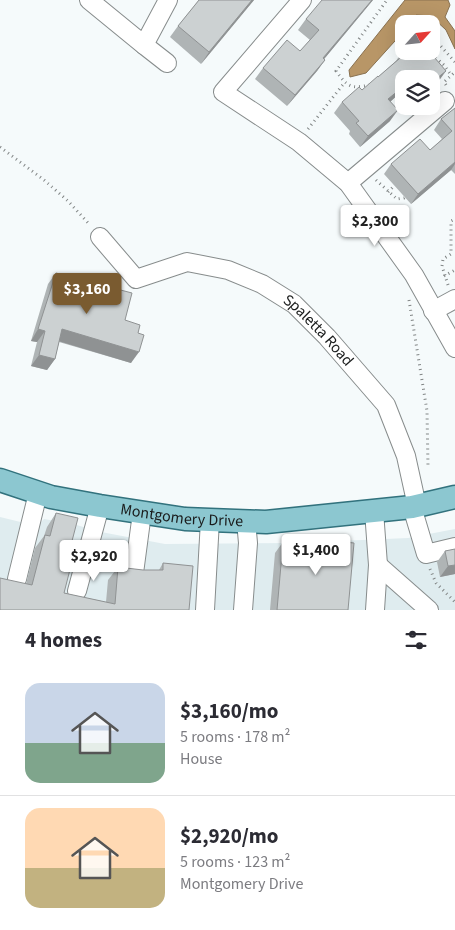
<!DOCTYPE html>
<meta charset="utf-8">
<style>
:root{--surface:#fff;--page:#f7f7f7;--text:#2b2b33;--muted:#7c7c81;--line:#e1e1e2;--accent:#7a5b30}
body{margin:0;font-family:"Source Sans 3",sans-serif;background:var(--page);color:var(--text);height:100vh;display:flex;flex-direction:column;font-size:19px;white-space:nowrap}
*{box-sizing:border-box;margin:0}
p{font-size:16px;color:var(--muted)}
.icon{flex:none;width:28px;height:28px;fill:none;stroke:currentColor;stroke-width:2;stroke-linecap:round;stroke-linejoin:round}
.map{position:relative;height:610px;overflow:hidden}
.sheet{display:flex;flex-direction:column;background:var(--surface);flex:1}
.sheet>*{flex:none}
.needle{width:32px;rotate:63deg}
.tools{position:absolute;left:395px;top:15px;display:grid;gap:10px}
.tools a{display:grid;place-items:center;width:45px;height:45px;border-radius:10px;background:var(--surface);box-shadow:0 5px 20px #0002;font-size:25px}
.price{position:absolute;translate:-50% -42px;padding:0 11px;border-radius:5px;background:#fff;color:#222;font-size:16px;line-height:32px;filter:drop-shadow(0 1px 2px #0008)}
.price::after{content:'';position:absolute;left:50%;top:30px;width:15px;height:11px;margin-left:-8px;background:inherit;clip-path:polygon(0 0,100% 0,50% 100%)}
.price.selected{background:var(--accent);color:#fff}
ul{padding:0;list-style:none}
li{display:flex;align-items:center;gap:15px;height:125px;padding:0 25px}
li+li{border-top:1px solid var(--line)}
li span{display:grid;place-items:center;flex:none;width:140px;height:100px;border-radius:15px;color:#555}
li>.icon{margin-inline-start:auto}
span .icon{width:60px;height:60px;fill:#fffc;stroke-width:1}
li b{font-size:21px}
h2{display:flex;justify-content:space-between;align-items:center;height:60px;padding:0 25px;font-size:21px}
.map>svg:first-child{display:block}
.built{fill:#dfecef}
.water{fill:#b89667;stroke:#897150}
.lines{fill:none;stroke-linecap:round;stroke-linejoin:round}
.minor-casing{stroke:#878c8c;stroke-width:20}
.major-casing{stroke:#32727d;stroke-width:25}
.path{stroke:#818585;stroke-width:3;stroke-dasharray:1 4;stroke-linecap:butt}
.minor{stroke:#fff;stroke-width:18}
.major{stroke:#8cc7d0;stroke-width:22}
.wall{fill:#afb4b5}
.shaded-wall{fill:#8f9293}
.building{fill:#ccd1d2;stroke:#8f9293}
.labels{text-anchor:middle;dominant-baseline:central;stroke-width:4;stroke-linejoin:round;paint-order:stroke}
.street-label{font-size:16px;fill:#1a1c1c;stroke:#f5fafb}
</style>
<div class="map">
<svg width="455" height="610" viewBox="0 0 455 610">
<rect width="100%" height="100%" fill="#f5fafb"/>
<path class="built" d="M0,517l37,9 7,-7 29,5 28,8 64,12 128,-1 115,-5 47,-9v81h-455z"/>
<path class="water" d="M405,0h43l2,5 -5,12 10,14v18l-9,-19 -15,-14 -15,-1 -6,9h-6v7l-38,42 -16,4 -1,-7z"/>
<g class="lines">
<g class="minor-casing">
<g id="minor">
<path d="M89,0l55,45 24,-45"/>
<path d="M302,0l-79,92 76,50 49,41 66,92 41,73"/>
<path d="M144,45l23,18"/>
<path d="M348,183l97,-82"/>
<path id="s1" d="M100,237l36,42 51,-17 41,8 34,14 32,20 33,33 59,68 20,51 11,50"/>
<path d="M433,311l22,-12"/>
<path d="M412,507l14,47 29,-7"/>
<path d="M374,511l4,54 -3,45"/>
<path d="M378,565l51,45"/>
<path d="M134,573l8,-60"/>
<path d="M17,579l21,-86"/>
<path d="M77,591l23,-85"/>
<path d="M205,610l5,-90"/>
<path d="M243,610l5,-67 -2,-22"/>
</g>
</g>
<g class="major-casing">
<g id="major">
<path id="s2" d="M0,480l51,17 49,9 85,13 25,1 56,2 146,-15 43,-10"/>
</g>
</g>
<g class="path">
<path d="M431,35l24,27"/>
<path d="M428,51l16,14 7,10"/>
<path d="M370,85c-20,4 -22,2 -34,-14l51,-71"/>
<path d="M446,85l-2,-3 11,-10"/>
<path d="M308,129l37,-47"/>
<path d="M0,147l44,33 24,21 22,24"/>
<path d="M376,180l21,19 7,-1 3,-2"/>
<path d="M388,192l5,-5"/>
<path d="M444,276l11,-6"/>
<path d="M448,285l-6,-19 1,-7 8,-5v-33l4,-2"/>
<path d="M409,300l18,111 1,56"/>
<path d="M430,569l6,14 19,19"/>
</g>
<use href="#minor" class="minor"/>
<use href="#major" class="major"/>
</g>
<g class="wall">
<path d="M199,0h55l-53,64 -31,-27 8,-11z"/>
<path d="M373,0l-49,59 1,1 -8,11 -30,35 -32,-27 8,-11 37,-17 10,-11 -12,-10 8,-11z"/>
<path d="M404,49v2h25l9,31 -34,-3v16l-3,-3 -10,9 -1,20 -30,26 -11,-13 1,-3 -16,-18 8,-11 20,-12 16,-13 18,-16z"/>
<path d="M455,108v66l-4,-4 -40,34 -27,-30 7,-10 39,-14 12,-11 -8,-9 7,-11z"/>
<path d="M56,273l69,47 13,13 -7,30 -72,-21 -4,17 -8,11 -16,-4 6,-24 -6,-1 17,-57z"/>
<path d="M56,513l16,28 -8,52 42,9 2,-22 10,-13 25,3h16l4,-7 26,47h-189l26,-26 9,-36 9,-12 3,-9z"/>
<path d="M315,539l33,71h-78l5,-57 8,-11 28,3z"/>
<path d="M455,549v25l-15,3 -3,-15 8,-11z"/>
</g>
<g class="shaded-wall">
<path d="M252,0h2l-53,64 8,-12z"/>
<path d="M372,0h1l-58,70 8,-12z"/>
<path d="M325,60l-8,11 -30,35 8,-11z"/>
<path d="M446,71l-8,11 -7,6v-5z"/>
<path d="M404,86v3l-3,3 -20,18 7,-11z"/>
<path d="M398,110l-8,11 -30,26 8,-11z"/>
<path d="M455,162v2l-4,6 -40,34 7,-10z"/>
<path d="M38,329l7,2 -8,11 -6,-1z"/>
<path d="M62,329l77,23 -8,11 -76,-23z"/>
<path d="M39,355l16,4 -8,11 -16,-4z"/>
<path d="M455,565v9l-15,3 8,-11z"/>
</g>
<g class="building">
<path d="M199,0h53l-43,52 -31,-26z"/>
<path d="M322,0h50l-49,58 2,2 -30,35 -32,-27 24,-28 13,11 19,-21 -13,-11z"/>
<path d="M406,51h23l17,20 -15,12v-4h-27v7l-16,13 10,11 -30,26 -12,-13 3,-2 -17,-19 17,-15 3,3 16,-14v1l29,-25z"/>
<path d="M455,108v54l-37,32 -27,-30 29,-25 10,11 22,-19 -11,-12z"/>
<path d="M56,273l76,20 -7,27 15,5 -2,8 6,2 -5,17 -77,-23 -7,30 -16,-4 6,-24 -7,-2z"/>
<path d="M56,513l22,5 -6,23 5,1 -13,51 51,11 3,-37 25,3h20v-7l30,3 -4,44h-189v-32l32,7 13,-50 5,1z"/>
<path d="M315,539l39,4 -6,67h-71l6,-68 32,3z"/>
<path d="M455,549v16l-7,1 -3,-15z"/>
</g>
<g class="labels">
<g class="street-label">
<text stroke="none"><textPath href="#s1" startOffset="261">Spaletta Road</textPath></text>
<text stroke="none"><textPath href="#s2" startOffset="186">Montgomery Drive</textPath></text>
</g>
</g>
</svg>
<div class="tools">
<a><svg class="needle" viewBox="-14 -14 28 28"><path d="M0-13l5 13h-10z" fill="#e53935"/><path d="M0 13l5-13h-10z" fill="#7c7c81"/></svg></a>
<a><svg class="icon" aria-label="layers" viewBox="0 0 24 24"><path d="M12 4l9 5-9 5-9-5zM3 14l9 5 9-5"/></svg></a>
</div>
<b class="price" style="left:375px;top:247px">$2,300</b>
<b class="price selected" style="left:87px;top:315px">$3,160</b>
<b class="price" style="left:316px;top:576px">$1,400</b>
<b class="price" style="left:94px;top:582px">$2,920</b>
</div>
<section class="sheet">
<h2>4 homes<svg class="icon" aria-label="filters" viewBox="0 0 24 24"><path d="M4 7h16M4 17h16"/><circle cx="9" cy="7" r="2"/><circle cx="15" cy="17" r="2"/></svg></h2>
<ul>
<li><span style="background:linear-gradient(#c9d6e8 60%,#7fa58c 0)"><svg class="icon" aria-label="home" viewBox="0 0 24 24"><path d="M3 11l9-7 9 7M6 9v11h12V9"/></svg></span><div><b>$3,160/mo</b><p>5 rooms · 178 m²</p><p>House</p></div></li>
<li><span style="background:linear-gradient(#ffd9b3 60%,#c2b280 0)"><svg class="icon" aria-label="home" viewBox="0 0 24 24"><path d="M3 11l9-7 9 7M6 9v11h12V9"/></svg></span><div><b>$2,920/mo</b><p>5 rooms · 123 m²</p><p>Montgomery Drive</p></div></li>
</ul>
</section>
